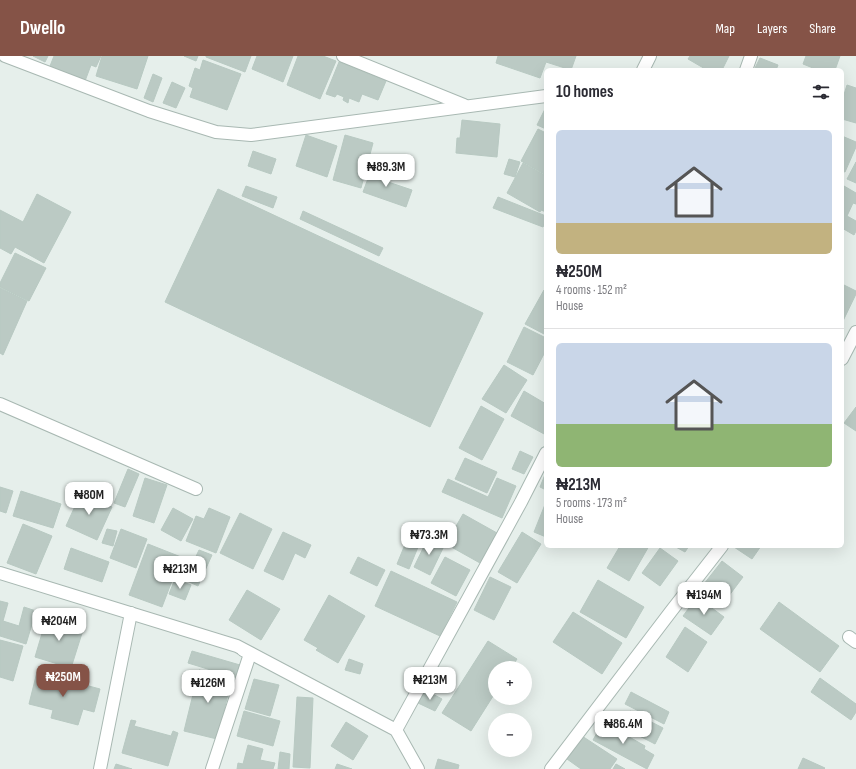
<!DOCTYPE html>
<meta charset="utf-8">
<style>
:root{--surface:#fff;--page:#f2f2f3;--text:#2b2b33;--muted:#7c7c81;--line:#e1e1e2;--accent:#855347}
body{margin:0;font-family:"Sofia Sans Condensed",sans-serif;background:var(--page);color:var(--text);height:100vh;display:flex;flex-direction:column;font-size:15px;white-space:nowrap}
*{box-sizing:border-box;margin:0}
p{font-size:13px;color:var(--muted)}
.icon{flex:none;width:22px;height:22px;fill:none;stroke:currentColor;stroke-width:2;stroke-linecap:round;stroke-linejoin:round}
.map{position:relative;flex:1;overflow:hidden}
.side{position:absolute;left:544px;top:12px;width:300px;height:480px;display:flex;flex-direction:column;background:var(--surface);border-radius:6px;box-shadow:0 4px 16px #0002}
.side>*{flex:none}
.tools{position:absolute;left:488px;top:605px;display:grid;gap:8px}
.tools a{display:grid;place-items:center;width:44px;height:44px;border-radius:50%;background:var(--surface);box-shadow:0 4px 16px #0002;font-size:20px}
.price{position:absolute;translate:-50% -34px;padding:0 9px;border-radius:8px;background:#fff;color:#222;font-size:13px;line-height:26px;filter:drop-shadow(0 1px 2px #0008)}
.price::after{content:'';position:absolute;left:50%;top:24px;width:12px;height:9px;margin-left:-6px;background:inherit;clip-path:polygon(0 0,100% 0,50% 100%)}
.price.selected{background:var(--accent);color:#fff}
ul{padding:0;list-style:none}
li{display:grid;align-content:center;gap:8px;height:212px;padding:0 12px}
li+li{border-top:1px solid var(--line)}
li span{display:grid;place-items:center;height:124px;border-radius:6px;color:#555}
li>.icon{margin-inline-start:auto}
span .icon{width:72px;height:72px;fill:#fffc;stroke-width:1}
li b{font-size:17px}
h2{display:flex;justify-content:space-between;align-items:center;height:48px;padding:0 12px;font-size:17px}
header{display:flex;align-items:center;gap:24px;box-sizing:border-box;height:56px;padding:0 20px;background:var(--accent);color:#fff}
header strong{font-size:19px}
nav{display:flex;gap:22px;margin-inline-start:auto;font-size:14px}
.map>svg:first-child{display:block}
.building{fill:#bbcac4;stroke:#b8c9c2}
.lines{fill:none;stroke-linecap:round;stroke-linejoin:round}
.minor-casing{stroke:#a8b8b2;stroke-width:14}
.minor{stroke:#fff;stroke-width:12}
</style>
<header>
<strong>Dwello</strong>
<nav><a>Map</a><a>Layers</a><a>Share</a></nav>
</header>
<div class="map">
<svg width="856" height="713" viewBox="0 0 856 713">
<rect width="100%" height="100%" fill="#e6efeb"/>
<g class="building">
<path d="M33,0h15l-3,6z"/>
<path d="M54,0h47l-5,11 -5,-2 -6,16 -35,-15z"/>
<path d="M102,0h46l-11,33 -41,-13z"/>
<path d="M184,0h14l-2,5z"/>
<path d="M206,0h45l-6,16 -39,-15z"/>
<path d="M257,0h36l-10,26 -31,-13z"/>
<path d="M298,0h25l13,5 -16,38 -33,-14z"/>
<path d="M498,0h78l-5,14 -25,-8 -6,16 -44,-15z"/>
<path d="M690,0h39l-7,14h-15l-19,-11z"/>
<path d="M806,0h34l-5,14h-17l-15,-6z"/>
<path d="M760,2l18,7 -2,5h-22z"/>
<path d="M203,4l38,14 -14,36 -37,-13 3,-9 -4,-2 6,-18 5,2z"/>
<path d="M339,6l47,19 -8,19 -16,-6 -3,8 -10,-4 -1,5 -5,-3 1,-3 -7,-3 -2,3 -9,-3z"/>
<path d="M153,18l9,4 -9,24 -9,-4z"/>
<path d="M172,26l13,6 -9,20 -13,-5z"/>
<path d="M847,29l9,3v35l-14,-4v-18z"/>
<path d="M546,51v22l-9,-4z"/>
<path d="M462,64l38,4 -3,33 -41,-4 1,-15h3z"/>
<path d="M538,73l8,4v42l-25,-14z"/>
<path d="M306,79l31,11 -10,31 -31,-11z"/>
<path d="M345,79l28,8 -12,45 -28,-8z"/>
<path d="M842,80l14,6v5l-11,25 -3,-1z"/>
<path d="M253,95l23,8 -5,15 -23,-8z"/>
<path d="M509,103l11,3 -5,15 -11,-3z"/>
<path d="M856,106v21l-9,-4z"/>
<path d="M523,107l23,13v36l-5,-2 -1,2 -33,-19z"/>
<path d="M373,109l15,5 -3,11 27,9 -6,17 -43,-15z"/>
<path d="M246,130l31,11 -4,11 -31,-12z"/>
<path d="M844,130l12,7v11l-3,-1 -6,13 9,5v10l-2,4 -12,-7v-39z"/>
<path d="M218,133l265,124 -53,114 -265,-125z"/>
<path d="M37,138l34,18 -27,51 -29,-16 -4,7 -11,-6v-38l23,12z"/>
<path d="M498,141l48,19v5l-3,6 -50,-19z"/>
<path d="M303,155l80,37 -4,8 -79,-37z"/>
<path d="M15,197l31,15 -17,33 -29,-14v-4z"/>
<path d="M842,228l14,7v3l-14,29z"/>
<path d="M0,232l27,13 -24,54 -3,-2z"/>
<path d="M544,234l2,1v44l-21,-11z"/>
<path d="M524,271l22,11v12l-13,25 -26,-13z"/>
<path d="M504,309l23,15 -21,33 -24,-14z"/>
<path d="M524,335l22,13v31l-35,-19z"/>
<path d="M481,350l23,13 -22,41 -23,-12z"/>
<path d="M856,351v24l-12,-8z"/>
<path d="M520,395l13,6 -9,17 -12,-5z"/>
<path d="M465,402l32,14 -10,21 -32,-14z"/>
<path d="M128,413l11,5 -14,33 -11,-4z"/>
<path d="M546,416v18l-6,-3z"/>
<path d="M145,422l22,7 -13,38 -21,-7z"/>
<path d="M497,422l19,8 -14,32 -60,-26 6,-13 40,18z"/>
<path d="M0,431l13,4 -7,22 -6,-2z"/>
<path d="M21,435l40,13 -8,24 -40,-12z"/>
<path d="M81,437l31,14 -15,33 -31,-14z"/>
<path d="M546,446v35l-12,-5z"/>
<path d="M173,452l20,11 -12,22 -20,-11z"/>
<path d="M209,452l21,9 -14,36 -30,-12 10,-25 8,3z"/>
<path d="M240,457l32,16 -19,40 -33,-16z"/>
<path d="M463,458l34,19 -17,30 -34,-19z"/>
<path d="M23,468l29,12 -16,38 -29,-11z"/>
<path d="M107,473l10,2 -4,15 -11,-3z"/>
<path d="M121,473l26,10 -11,29 -26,-10z"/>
<path d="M411,474l12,5 -14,34 -12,-5z"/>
<path d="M283,476l28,13 -6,13 -10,-5 -12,27 -19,-9z"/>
<path d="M522,476l19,12 -24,39 -19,-11z"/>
<path d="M428,482l16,8 -14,29 -16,-8z"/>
<path d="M148,488l33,13 -19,50 -33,-12z"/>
<path d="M620,490h29l-20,35 -22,-13z"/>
<path d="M674,490h15l-4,6z"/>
<path d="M735,490h26l-9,13 -18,-12z"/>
<path d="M71,492l38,14 -7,20 -38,-13z"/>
<path d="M660,492l18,13 -18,25 -18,-13z"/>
<path d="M199,494l13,5 -14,31 -13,-6z"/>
<path d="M358,501l27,13 -8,16 -27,-13z"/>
<path d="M445,501l25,13 -14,26 -25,-13z"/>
<path d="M722,505l21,16 -21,28 -22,-16z"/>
<path d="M391,515l66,31 -17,34 -65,-30z"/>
<path d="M490,521l21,10 -17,33 -20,-10z"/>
<path d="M175,523l16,6 -6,15 -16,-6z"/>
<path d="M598,524l46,27 -18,31 -46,-26z"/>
<path d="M247,534l33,19 -19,31 -32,-20z"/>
<path d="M329,539l36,21 -27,47 -22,-13 2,-2 -14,-8z"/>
<path d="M697,541l27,20 -13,18 -28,-19z"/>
<path d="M0,545l8,2 -5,18 16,5 5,-19 12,4 -10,33 -26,-8z"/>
<path d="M779,546l60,44 -19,26 -60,-43z"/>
<path d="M573,556l49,31 -20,31 -49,-32z"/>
<path d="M48,557l20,6 -2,6 17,5 -12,38 -36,-11z"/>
<path d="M685,571l22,15 -19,30 -22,-15z"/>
<path d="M0,584l23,6 -10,35 -13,-4z"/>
<path d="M488,585l29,18 -6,9h-16v25l-24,38 -29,-18z"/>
<path d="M192,595l48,14 -3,13 -49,-15z"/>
<path d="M349,603l14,5 -3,10 -15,-4z"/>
<path d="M199,614l33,8 -15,61 -33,-8z"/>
<path d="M37,616l63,17 -6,23 -11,-3 -5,16 -27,-7 2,-8 -24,-6z"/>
<path d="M820,622l36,26v8l-5,8 -40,-28z"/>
<path d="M254,623l25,6 -9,31 -25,-7z"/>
<path d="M425,634l17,9 -7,12 -17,-8z"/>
<path d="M631,636l38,20 -5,12 -39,-20z"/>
<path d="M297,641l16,1 -3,70 -17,-1z"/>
<path d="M244,655l36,10 -7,25 -36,-10z"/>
<path d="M630,655l33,17 -8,16 -33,-17z"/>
<path d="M131,664l5,1 -2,5 37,10 2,-5 5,2 -10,33 -46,-13z"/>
<path d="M346,666l22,14 -15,24 -22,-14z"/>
<path d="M603,666l42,24 -1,3 10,6 -7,14 -54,-29z"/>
<path d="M582,680l35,23 -7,10h-29l-14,-10z"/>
<path d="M248,689l15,4 -3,11 15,3 -2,6h-36l1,-6 5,1z"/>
<path d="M280,696l10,2 -1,15h-11z"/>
<path d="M803,702l22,10 -1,1h-26z"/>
<path d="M438,703l21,6 -1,4h-23z"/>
<path d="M116,708l16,5h-18z"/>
<path d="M337,708l15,5h-17z"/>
<path d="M616,708l9,5h-12z"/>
</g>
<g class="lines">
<g class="minor-casing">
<g id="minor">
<path d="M5,0l144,55 67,21 35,3 295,-39"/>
<path d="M343,0l121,49"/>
<path d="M643,14l7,-14"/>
<path d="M746,14l5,-14"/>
<path d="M842,303l14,-27"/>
<path d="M0,348l196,85"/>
<path d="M0,517l237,73 159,84 22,39"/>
<path d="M849,581l7,5"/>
<path d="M396,674l125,-228 25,-49"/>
<path d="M100,713l31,-156"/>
<path d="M212,713l38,-115 -7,-4"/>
<path d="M551,713l121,-159 50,-64"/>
</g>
</g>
<use href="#minor" class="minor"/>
</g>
</svg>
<div class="tools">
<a>+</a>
<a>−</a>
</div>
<b class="price" style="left:386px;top:132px">₦89.3M</b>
<b class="price" style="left:89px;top:460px">₦80M</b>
<b class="price" style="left:429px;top:500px">₦73.3M</b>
<b class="price" style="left:180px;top:534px">₦213M</b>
<b class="price" style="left:704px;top:560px">₦194M</b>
<b class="price" style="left:59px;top:586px">₦204M</b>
<b class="price selected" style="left:63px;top:642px">₦250M</b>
<b class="price" style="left:430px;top:645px">₦213M</b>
<b class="price" style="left:208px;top:648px">₦126M</b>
<b class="price" style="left:623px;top:689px">₦86.4M</b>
<section class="side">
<h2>10 homes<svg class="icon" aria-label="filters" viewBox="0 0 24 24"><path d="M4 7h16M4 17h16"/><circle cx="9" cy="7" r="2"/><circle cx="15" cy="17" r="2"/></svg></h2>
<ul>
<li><span style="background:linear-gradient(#c9d6e8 75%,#c2b280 0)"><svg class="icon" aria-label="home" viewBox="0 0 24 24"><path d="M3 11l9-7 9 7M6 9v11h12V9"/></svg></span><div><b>₦250M</b><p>4 rooms · 152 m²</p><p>House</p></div></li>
<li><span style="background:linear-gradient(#c9d6e8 65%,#8fb573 0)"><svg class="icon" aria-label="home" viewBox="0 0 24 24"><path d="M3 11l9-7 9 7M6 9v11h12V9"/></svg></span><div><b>₦213M</b><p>5 rooms · 173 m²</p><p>House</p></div></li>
</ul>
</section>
</div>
